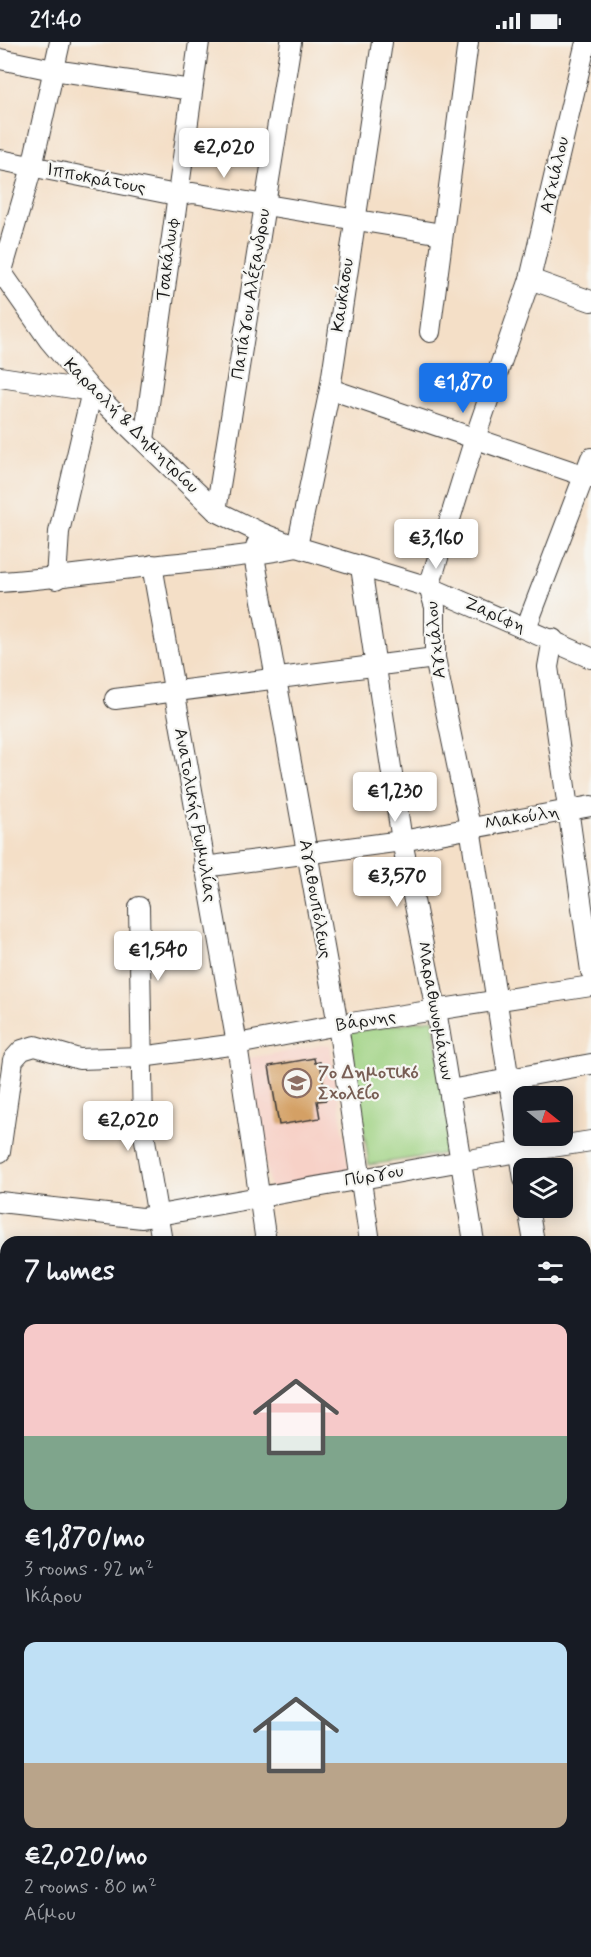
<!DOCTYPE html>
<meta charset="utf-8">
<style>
:root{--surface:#171b24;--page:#20242c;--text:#f1f3f6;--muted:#9ea1a6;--accent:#1a73e8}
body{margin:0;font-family:Mynerve,sans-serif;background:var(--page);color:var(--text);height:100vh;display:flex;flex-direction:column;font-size:22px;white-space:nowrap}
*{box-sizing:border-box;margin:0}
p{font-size:20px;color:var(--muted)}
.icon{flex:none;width:33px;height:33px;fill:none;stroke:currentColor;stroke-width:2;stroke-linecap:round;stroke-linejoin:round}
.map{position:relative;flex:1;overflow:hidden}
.details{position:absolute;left:0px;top:1194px;width:591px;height:722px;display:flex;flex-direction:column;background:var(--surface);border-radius:18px 18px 0 0;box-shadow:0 3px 15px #0003}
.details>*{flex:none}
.needle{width:39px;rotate:108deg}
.fabs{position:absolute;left:513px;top:1044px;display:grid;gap:12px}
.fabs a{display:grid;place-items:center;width:60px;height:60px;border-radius:12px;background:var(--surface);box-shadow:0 3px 15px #0003;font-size:30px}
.price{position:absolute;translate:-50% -51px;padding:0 14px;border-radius:6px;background:#fff;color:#222;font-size:20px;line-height:39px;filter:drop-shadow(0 2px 3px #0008)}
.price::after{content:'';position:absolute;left:50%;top:36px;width:18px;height:14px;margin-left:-9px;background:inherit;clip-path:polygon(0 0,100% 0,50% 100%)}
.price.active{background:var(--accent);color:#fff}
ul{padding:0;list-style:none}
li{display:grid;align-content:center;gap:12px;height:318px;padding:0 24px}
li span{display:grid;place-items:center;height:186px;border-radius:12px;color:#555}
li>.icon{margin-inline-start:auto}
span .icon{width:108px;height:108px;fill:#fffc;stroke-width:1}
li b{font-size:26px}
h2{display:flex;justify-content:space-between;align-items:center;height:72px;padding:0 24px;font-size:26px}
.status{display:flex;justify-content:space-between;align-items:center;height:42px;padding:0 30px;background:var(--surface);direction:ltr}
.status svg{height:16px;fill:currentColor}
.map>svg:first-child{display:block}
.built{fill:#f7d1c7}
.green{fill:#9fd282;stroke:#5e774f;stroke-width:1.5}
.building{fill:#d4a065}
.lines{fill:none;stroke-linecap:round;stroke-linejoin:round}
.minor-casing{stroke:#3c3936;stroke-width:22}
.major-casing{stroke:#3c3936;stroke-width:28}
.minor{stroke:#fff;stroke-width:20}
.major{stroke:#f4c26a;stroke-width:26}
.labels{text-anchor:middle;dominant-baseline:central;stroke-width:4.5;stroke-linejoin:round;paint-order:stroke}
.street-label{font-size:18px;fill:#1c1c1c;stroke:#f6f6f2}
.education-label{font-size:18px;font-weight:bold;fill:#785e54;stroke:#f6f6f2;text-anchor:start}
</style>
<div class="status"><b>21:40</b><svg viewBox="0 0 49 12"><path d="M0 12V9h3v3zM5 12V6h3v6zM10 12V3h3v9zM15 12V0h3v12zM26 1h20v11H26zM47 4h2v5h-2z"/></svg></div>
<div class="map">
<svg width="591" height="1915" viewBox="0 0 591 1915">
<rect width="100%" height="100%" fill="#f6f6f2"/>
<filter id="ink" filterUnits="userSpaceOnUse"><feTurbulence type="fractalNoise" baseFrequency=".0167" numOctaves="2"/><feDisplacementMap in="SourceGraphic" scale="12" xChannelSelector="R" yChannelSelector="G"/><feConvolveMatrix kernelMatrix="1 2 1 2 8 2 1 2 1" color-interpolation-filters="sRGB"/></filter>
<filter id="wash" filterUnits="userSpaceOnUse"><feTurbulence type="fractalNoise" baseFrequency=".008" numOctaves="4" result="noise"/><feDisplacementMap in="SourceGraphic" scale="24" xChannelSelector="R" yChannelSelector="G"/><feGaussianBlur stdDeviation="1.35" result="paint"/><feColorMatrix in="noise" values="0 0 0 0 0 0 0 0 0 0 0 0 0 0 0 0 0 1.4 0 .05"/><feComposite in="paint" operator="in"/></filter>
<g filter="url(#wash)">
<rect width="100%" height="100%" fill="#f4dfc7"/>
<path class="built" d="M330,1002l20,132 -80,13 -21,-131z"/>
<path class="green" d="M433,977l21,133 -85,13 -20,-133z"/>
<g id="blocks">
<path class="building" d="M314,1016l1,5 5,-1 6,38 -9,1 3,17 -41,7 -10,-59z"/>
</g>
</g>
<g filter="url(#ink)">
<use href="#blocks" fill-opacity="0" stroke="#3c3936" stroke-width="1.5"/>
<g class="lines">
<g class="minor-casing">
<g id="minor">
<path d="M0,17l53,11 139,20"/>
<path d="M0,118l176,35 17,-2 249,41"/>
<path d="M0,228l49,70 43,51 124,120 43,21 38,15 132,40 162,71"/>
<path d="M0,236l32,-111 28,-125"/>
<path d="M530,237l61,22"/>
<path d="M430,290l38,-290"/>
<path d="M0,335l92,14 -33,141 -3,47"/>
<path d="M330,347l261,89"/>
<path d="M144,398l55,-398"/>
<path d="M216,469l75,-469"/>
<path d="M257,502l-3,12 84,469 32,217"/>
<path d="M152,523l85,479 29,198"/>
<path d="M361,525l41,274 34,169 38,232"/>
<path d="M0,540c51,-3 101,-11 151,-16 50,-6 98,-9 146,-19l33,-158 52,-347"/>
<path d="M526,586l65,-170"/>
<path d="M553,597l-5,28 43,304"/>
<path d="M115,657l320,-41"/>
<path d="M204,825l198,-26 189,-35"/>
<path d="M139,865l4,221 19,114"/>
<path d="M450,1048l141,-26"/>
<path d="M0,1110l13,-92 9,-10 13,-4 44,13 62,-2 96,-13 101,-19 253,-39"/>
<path d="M524,1137l-54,-352 -35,-169v-51l-6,-20 46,-149 55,-159 55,-233"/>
<path d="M0,1160l142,16 320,-57 129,-20"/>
<path d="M528,1166l6,34"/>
<path d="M585,1280l6,-1"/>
<path d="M585,1505l6,35"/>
<path d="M585,1762h6"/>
<path d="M0,1763h6"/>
<path d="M585,1867h6"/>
<path d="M0,1872h6"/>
<path d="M136,1910v5"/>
<path d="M184,1915v-5"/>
<path d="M435,1915v-5"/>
</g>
</g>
<g class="major-casing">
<g id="major">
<path d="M0,1516l6,1"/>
<path d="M585,1630h6"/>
</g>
</g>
<use href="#minor" class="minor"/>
<use href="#major" class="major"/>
</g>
</g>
<defs>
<g id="school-ring" transform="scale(1.5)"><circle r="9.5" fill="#f6f6f2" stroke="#8d6e63" stroke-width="1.5"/><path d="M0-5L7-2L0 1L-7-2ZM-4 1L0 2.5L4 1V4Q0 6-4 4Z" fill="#8d6e63"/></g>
</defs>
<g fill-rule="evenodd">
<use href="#school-ring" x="297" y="1041"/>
</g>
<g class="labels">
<g class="street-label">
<text transform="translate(555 133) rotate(-77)">Αγχιάλου</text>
<text transform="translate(96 137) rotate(11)">Ιπποκράτους</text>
<text transform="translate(168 217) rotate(-83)">Τσακάλωφ</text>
<text transform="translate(251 252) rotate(-81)">Παπάγου Αλέξανδρου</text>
<text transform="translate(343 253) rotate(-82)">Καυκάσου</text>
<text transform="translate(131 384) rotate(45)">Καραολή &amp; Δημητρίου</text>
<text transform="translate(495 573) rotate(23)">Ζαρίφη</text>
<text transform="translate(436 598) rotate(-96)">Αγχιάλου</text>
<text transform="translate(195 773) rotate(80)">Ανατολικής Ρωμυλίας</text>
<text transform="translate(522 776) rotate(-10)">Μακούλη</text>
<text transform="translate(315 857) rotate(80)">Αγαθουπόλεως</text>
<text transform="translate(435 969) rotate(80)">Μαραθωνομάχων</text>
<text transform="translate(366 979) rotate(-9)">Βάρνης</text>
<text transform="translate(374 1134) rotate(-10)">Πύργου</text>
</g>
<g class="education-label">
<text x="318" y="1031">7ο Δημοτικό<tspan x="318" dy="21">Σχολείο</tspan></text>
</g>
</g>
</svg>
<div class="fabs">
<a><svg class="needle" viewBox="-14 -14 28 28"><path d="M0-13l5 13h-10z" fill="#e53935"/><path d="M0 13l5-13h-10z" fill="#9ea1a6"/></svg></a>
<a><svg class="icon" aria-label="layers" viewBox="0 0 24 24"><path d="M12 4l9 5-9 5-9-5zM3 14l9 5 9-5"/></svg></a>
</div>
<b class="price" style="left:224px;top:137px">€2,020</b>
<b class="price active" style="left:463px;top:372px">€1,870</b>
<b class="price" style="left:436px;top:528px">€3,160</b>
<b class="price" style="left:395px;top:781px">€1,230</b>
<b class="price" style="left:397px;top:866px">€3,570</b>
<b class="price" style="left:158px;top:940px">€1,540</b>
<b class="price" style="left:128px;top:1110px">€2,020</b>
<section class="details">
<h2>7 homes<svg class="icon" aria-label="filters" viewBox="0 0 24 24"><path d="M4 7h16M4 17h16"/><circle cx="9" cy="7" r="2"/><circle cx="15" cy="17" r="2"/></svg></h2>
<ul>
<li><span style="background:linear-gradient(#f6c9c9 60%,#7fa58c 0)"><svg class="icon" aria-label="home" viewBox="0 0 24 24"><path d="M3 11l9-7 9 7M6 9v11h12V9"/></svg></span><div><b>€1,870/mo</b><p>3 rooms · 92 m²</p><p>Ικάρου</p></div></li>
<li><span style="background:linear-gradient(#bfe0f5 65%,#b9a48a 0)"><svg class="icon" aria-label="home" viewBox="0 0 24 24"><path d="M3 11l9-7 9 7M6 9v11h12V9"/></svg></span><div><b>€2,020/mo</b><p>2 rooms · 80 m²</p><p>Αίμου</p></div></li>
</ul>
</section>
</div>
